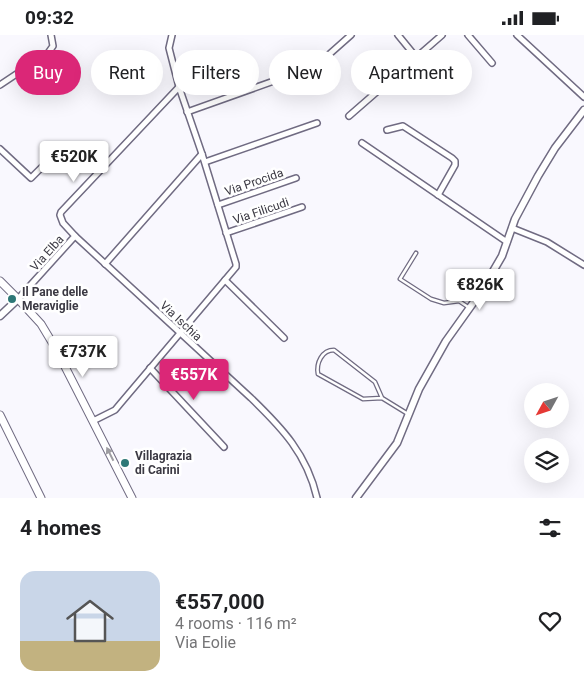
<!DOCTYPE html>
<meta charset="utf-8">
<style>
:root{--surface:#fff;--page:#f2f2f2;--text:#202124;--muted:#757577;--line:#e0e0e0;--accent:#db2777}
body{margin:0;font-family:Roboto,sans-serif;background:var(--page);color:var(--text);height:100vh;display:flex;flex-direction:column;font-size:19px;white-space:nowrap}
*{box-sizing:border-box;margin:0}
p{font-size:16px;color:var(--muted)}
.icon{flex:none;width:28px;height:28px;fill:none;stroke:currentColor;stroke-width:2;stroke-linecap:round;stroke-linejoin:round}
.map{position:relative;height:463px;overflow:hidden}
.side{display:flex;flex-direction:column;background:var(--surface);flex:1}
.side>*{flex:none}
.hud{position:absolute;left:15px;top:15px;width:555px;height:45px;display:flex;gap:10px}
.needle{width:32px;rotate:230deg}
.fabs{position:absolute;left:524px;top:348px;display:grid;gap:10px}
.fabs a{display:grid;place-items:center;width:45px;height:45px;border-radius:50%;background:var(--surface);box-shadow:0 5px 20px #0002;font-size:25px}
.price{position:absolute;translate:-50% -42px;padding:0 11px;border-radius:5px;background:#fff;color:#222;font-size:16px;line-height:32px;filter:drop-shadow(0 1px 2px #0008)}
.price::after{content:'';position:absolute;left:50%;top:30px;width:15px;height:11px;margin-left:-8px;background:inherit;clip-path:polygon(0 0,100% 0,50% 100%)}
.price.selected{background:var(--accent);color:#fff}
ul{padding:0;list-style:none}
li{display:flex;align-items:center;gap:15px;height:125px;padding:0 20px}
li+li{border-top:1px solid var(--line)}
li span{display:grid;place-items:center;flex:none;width:140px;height:100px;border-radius:15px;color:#555}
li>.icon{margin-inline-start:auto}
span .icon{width:60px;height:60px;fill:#fffc;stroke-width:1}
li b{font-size:21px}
h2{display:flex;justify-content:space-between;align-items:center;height:60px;padding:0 20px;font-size:21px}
.pill{padding:0 18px;border-radius:22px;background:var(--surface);box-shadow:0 5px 20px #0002;font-size:18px;line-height:45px}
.pill.selected{background:var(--accent);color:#fff}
.status{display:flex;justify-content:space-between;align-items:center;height:35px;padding:0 25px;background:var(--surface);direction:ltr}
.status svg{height:14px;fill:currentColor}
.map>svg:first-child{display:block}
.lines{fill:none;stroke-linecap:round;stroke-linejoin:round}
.service-casing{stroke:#706b82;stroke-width:5}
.minor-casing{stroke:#706b82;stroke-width:8}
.tertiary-casing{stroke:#706b82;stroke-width:9}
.secondary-casing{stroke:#706b82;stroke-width:9}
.service{stroke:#fff;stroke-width:2.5}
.minor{stroke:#fff;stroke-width:5}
.tertiary{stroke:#fff;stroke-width:6}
.secondary{stroke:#fff;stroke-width:7}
.oneway{fill:#9d9ca1}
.poi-dot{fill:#2e7877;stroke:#fff;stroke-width:2}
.labels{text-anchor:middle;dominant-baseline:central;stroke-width:5;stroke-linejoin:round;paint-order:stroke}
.street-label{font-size:12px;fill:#3b3943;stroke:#fff}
.poi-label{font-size:12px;font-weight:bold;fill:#3b3943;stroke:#fff;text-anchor:start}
</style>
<div class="status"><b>09:32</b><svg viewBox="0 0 49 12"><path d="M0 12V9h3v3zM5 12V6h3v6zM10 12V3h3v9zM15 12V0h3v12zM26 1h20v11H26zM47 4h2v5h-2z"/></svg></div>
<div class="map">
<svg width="584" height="463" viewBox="0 0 584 463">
<rect width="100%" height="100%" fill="#f9f8fe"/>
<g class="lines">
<g class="service-casing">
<g id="service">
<path d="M416,218l-16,26 31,20 13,4 15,-2 9,6"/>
<path d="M382,363l-7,-16 -41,-32c-12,0 -18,13 -16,24l45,25 19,-1 26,16"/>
</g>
</g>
<g class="minor-casing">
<g id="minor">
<path d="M398,0l18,22"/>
<path d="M468,0l24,28"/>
<path d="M517,0l67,62"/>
<path d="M0,50l48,-32 5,-7 -2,-11"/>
<path d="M187,77l129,-46 35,-31"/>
<path d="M349,81l93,-81"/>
<path d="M387,95l16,-4 49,32 3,3v4l-17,30"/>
<path d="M362,108l145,99"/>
<path d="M0,114l31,29 20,-20"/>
<path d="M205,127l112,-39"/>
<path d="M218,170l78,-27"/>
<path d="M512,193l35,14 37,23"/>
<path d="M226,198l76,-26"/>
<path d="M75,201l176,162c31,30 56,56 66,100"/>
<path d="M105,229l97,-110"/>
<path d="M225,245l59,58"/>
<path d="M18,264l57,-63 -12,-13 -3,-8 1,-3 118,-125"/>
<path d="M150,333l74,79"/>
<path d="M93,386l22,-11 5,-6 116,-137v-3l-34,-110 -23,-67 -10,-39 3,-13"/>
</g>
</g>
<g class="tertiary-casing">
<g id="tertiary">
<path d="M0,281l18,-17"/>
<path d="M356,463l41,-55 22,-54 27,-48 35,-49 21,-36 13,-37 23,-43 17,-28 29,-38"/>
</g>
</g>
<g class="secondary-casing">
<g id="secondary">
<path d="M0,246l18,18 23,25 15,25 76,149"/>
<path d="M0,380l41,83"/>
</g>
</g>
<use href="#service" class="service"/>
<use href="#minor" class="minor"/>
<use href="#tertiary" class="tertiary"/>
<use href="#secondary" class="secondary"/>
</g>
<defs><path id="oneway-solid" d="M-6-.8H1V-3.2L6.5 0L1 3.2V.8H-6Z" transform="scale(1.25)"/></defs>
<use class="oneway" href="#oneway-solid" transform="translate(110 419) rotate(-117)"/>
<g class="poi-dot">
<circle cx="12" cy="264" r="5"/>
<circle cx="125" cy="428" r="5"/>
</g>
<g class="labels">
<g class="street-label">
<text transform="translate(254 147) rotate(-19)">Via Procida</text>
<text transform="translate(261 176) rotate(-19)">Via Filicudi</text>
<text transform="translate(47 218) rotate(-48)">Via Elba</text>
<text transform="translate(181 286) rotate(43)">Via Ischia</text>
</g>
<g class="poi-label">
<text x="22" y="257">Il Pane delle<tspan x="22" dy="14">Meraviglie</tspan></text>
<text x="135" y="421">Villagrazia<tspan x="135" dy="14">di Carini</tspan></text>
</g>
</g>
</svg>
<div class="fabs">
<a><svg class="needle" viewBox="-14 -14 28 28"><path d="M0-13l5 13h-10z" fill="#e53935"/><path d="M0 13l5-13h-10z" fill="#757577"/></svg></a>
<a><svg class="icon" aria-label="layers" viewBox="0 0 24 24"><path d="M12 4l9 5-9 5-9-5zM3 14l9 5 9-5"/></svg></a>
</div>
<b class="price" style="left:74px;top:148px">€520K</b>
<b class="price" style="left:480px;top:276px">€826K</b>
<b class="price" style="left:83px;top:343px">€737K</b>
<b class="price selected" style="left:194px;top:366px">€557K</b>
<div class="hud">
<a class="pill selected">Buy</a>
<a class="pill">Rent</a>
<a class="pill">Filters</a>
<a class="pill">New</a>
<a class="pill">Apartment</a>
</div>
</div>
<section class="side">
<h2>4 homes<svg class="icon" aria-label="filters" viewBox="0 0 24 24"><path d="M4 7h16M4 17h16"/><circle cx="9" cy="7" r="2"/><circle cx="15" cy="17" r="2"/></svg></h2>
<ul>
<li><span style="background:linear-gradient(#c9d6e8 70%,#c2b280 0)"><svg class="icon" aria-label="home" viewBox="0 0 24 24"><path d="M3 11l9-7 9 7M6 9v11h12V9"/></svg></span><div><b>€557,000</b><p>4 rooms · 116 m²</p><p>Via Eolie</p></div><svg class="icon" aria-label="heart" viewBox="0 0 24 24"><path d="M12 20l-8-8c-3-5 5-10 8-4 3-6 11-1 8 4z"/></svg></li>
</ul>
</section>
